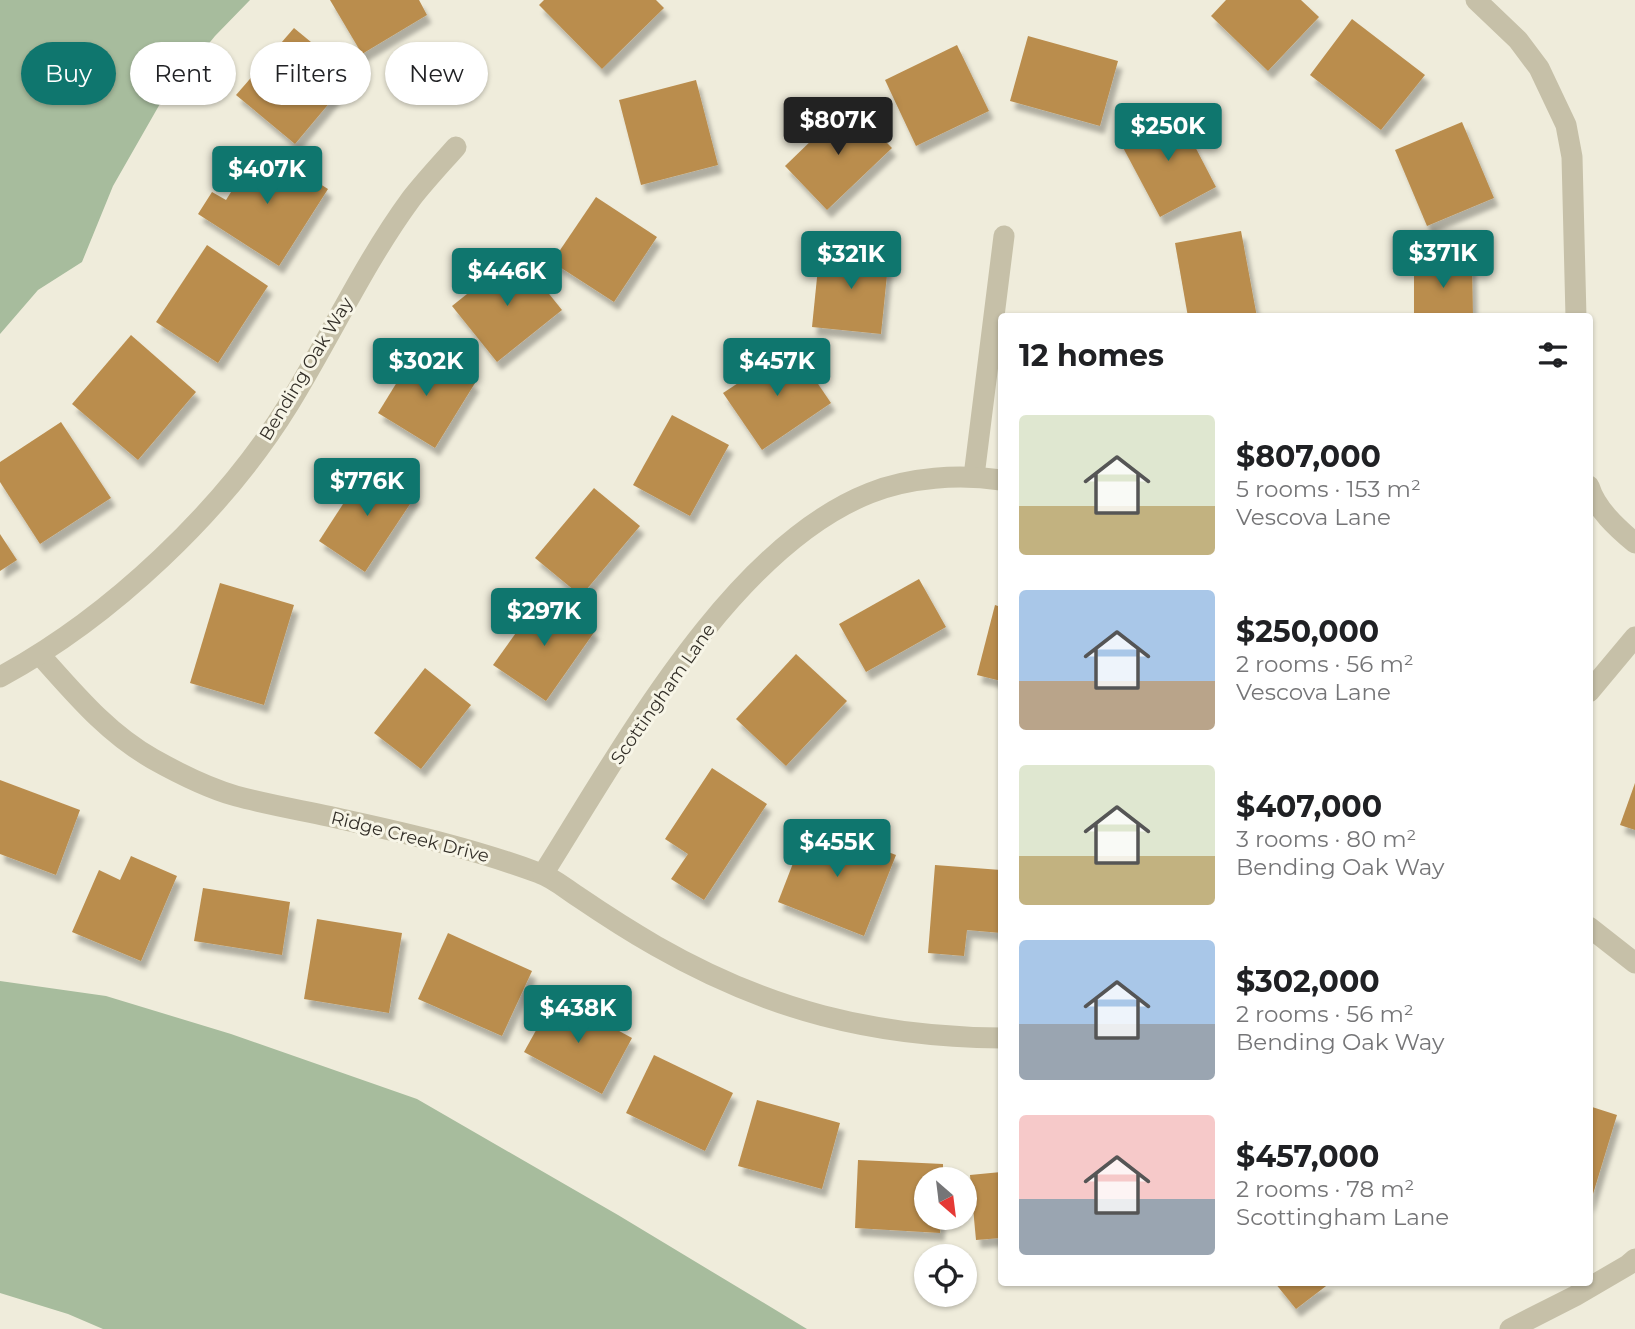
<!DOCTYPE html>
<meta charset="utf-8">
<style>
:root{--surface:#fff;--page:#f6f6f6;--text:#202124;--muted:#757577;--accent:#0f766e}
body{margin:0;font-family:Montserrat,sans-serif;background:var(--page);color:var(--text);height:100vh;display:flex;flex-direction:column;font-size:26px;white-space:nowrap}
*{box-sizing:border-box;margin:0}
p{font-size:23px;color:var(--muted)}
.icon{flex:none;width:38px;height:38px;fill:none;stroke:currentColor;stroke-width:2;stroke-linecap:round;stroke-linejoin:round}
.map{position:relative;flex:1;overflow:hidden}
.details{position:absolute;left:998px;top:313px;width:595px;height:973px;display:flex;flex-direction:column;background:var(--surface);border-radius:7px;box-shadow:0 2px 5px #0004}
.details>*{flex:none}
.guide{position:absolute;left:21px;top:42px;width:665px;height:63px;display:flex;gap:14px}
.needle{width:46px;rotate:152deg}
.tools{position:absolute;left:914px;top:1167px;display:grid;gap:14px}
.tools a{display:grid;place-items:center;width:63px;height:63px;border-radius:50%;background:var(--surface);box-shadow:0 2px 5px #0004;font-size:35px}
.price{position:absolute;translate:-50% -60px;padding:0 16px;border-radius:7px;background:var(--accent);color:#fff;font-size:23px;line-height:46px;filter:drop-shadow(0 2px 4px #0008)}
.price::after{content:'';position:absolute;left:50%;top:42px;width:21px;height:16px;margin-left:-10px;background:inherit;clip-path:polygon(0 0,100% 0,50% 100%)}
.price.active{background:#222;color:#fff}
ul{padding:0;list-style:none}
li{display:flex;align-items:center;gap:21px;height:175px;padding:0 21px}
li span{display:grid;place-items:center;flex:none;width:196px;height:140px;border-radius:7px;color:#555}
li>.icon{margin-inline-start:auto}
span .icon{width:84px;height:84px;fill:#fffc;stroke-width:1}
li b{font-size:30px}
h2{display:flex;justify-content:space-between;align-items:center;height:84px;padding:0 21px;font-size:30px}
.chip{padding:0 24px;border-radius:32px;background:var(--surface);box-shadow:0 2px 5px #0004;font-size:24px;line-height:63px}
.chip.active{background:var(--accent);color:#fff}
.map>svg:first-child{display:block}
.green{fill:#a7bc9d}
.building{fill:#ba8d4e;filter:url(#shadow)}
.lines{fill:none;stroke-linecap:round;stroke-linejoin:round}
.minor{stroke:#c6c0a8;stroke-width:21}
.labels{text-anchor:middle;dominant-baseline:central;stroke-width:6;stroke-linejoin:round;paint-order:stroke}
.street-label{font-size:18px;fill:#332f28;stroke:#f7f5e7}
</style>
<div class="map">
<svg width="1635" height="1329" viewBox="0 0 1635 1329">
<defs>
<filter id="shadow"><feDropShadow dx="4.5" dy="8" stdDeviation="2" flood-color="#0004"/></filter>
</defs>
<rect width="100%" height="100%" fill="#efecdb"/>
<g class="green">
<path d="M0,0h250l-35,36 -54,66 -48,84 -31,76 -44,28 -38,44z"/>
<path d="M0,981l106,15 125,38 186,65 201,116 189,114h-704l-35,-15 -68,-21z"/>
</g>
<g class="building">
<path d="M330,0h89l8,15 -65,39z"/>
<path d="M544,0h112l8,8 -62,61 -63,-64z"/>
<path d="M1226,0h75l18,17 -51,54 -57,-55z"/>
<path d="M1352,19l73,56 -44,55 -71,-55z"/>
<path d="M294,28l58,48 -57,68 -59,-49z"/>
<path d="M1028,36l90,25 -18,65 -90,-25z"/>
<path d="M957,45l32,66 -73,35 -31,-66z"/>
<path d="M696,80l22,85 -77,20 -22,-85z"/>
<path d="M849,104l43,44 -65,62 -42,-44z"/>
<path d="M1176,110l40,77 -56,30 -41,-77z"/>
<path d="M1462,122l32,76 -67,28 -32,-76z"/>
<path d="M260,146l68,43 -49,77 -81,-52 14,-22 14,8z"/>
<path d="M596,197l61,40 -43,65 -62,-40z"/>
<path d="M1241,231l16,86h-69l-13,-74z"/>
<path d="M207,245l61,41 -50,77 -62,-41z"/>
<path d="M820,248l69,7 -8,79 -69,-7z"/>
<path d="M517,254l45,56 -65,52 -45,-56z"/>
<path d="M1472,263l1,54h-59v-53z"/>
<path d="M131,335l65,57 -58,68 -66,-56z"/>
<path d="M793,347l38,56 -69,47 -39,-57z"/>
<path d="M418,348l57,35 -40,65 -57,-35z"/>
<path d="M672,415l57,30 -39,71 -57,-31z"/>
<path d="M61,422l50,76 -71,46 -40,-62v-20z"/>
<path d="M369,464l47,31 -51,77 -46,-31z"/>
<path d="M594,488l46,38 -59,70 -46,-38z"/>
<path d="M0,534l17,26 -17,11z"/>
<path d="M919,579l27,48 -80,45 -27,-48z"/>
<path d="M220,583l74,22 -30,100 -74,-22z"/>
<path d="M543,595l52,36 -49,70 -53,-36z"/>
<path d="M995,605l6,2v74l-24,-6z"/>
<path d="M796,654l51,47 -61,65 -50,-47z"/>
<path d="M425,668l46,37 -50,64 -47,-36z"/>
<path d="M712,768l55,36 -63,96 -33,-21 17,-25 -23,-15z"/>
<path d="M0,780l80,30 -24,65 -56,-21z"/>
<path d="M1635,783v47l-15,-5z"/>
<path d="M809,822l87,33 -32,81 -86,-34z"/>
<path d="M131,856l46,20 -36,85 -69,-29 27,-62 21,10z"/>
<path d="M935,865l66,5v63l-34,-3 -3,26 -36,-3z"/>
<path d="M203,888l87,14 -8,53 -88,-14z"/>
<path d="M317,919l85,14 -13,80 -85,-14z"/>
<path d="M448,933l84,38 -30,65 -84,-37z"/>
<path d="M555,996l77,42 -30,56 -78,-42z"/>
<path d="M654,1055l79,38 -28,58 -79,-38z"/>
<path d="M757,1100l83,23 -18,66 -84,-23z"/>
<path d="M1589,1106l28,9 -27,89h-1z"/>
<path d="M858,1160l85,4v16h-17v38h15l-1,15 -85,-5z"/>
<path d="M1001,1172v66l-25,2 -6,-65z"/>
<path d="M1275,1283h55l-34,26z"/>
</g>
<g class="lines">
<g class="minor">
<path d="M1476,0l42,40 21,28 27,57 6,32 4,160"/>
<path d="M974,476l30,-240"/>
<path d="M1589,486c7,23 28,42 46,57"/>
<path d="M40,655c35,39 67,78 113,104 25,14 55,29 83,37 37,10 76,16 114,25 64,14 127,29 189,52 15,5 28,17 41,25 25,17 50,33 76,48 112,64 217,91 345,92"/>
<path d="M0,677c111,-60 223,-166 289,-273 42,-68 75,-141 122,-205 14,-18 30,-35 45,-52"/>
<path d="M1589,692l46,-55"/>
<path d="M543,874c78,-123 187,-326 327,-381 40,-16 89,-19 131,-13"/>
<path d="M1589,927l46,36"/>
<path d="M1510,1329l65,-33 53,-31 7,-6"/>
</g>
</g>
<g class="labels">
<g class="street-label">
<text transform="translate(306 369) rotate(-59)">Bending Oak Way</text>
<text transform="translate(663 694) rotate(-55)">Scottingham Lane</text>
<text transform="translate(410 837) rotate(14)">Ridge Creek Drive</text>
</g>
</g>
</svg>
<div class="tools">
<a><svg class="needle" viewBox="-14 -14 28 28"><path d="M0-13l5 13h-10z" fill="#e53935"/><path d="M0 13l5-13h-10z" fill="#757577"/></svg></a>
<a><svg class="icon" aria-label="locate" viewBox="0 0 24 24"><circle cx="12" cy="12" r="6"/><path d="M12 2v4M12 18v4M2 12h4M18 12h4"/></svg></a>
</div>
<b class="price active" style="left:838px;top:157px">$807K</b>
<b class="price" style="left:1168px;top:163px">$250K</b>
<b class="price" style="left:267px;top:206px">$407K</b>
<b class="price" style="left:1443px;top:290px">$371K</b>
<b class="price" style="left:851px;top:291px">$321K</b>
<b class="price" style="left:507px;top:308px">$446K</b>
<b class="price" style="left:426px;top:398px">$302K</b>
<b class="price" style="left:777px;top:398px">$457K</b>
<b class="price" style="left:367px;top:518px">$776K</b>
<b class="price" style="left:544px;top:648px">$297K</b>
<b class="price" style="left:837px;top:879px">$455K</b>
<b class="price" style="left:578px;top:1045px">$438K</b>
<div class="guide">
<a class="chip active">Buy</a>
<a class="chip">Rent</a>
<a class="chip">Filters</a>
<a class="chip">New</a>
</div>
<section class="details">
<h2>12 homes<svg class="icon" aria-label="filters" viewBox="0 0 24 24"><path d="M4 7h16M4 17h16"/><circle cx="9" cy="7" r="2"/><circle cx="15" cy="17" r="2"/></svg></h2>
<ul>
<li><span style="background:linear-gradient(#dfe7d0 65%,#c2b280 0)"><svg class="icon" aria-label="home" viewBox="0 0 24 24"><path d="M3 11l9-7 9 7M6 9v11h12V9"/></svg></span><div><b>$807,000</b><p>5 rooms · 153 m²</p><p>Vescova Lane</p></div></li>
<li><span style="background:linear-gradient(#a9c7e8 65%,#b9a48a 0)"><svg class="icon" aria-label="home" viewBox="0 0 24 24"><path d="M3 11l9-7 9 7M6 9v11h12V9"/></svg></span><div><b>$250,000</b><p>2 rooms · 56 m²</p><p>Vescova Lane</p></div></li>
<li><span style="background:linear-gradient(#dfe7d0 65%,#c2b280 0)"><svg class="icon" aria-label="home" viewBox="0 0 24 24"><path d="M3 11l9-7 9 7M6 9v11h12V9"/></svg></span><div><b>$407,000</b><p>3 rooms · 80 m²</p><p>Bending Oak Way</p></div></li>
<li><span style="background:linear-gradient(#a9c7e8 60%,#9aa5b1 0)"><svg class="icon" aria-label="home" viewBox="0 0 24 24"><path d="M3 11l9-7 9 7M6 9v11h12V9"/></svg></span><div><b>$302,000</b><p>2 rooms · 56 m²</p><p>Bending Oak Way</p></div></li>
<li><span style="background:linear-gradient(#f6c9c9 60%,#9aa5b1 0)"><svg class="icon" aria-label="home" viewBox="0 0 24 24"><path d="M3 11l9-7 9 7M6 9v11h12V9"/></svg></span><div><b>$457,000</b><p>2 rooms · 78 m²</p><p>Scottingham Lane</p></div></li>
</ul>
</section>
</div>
